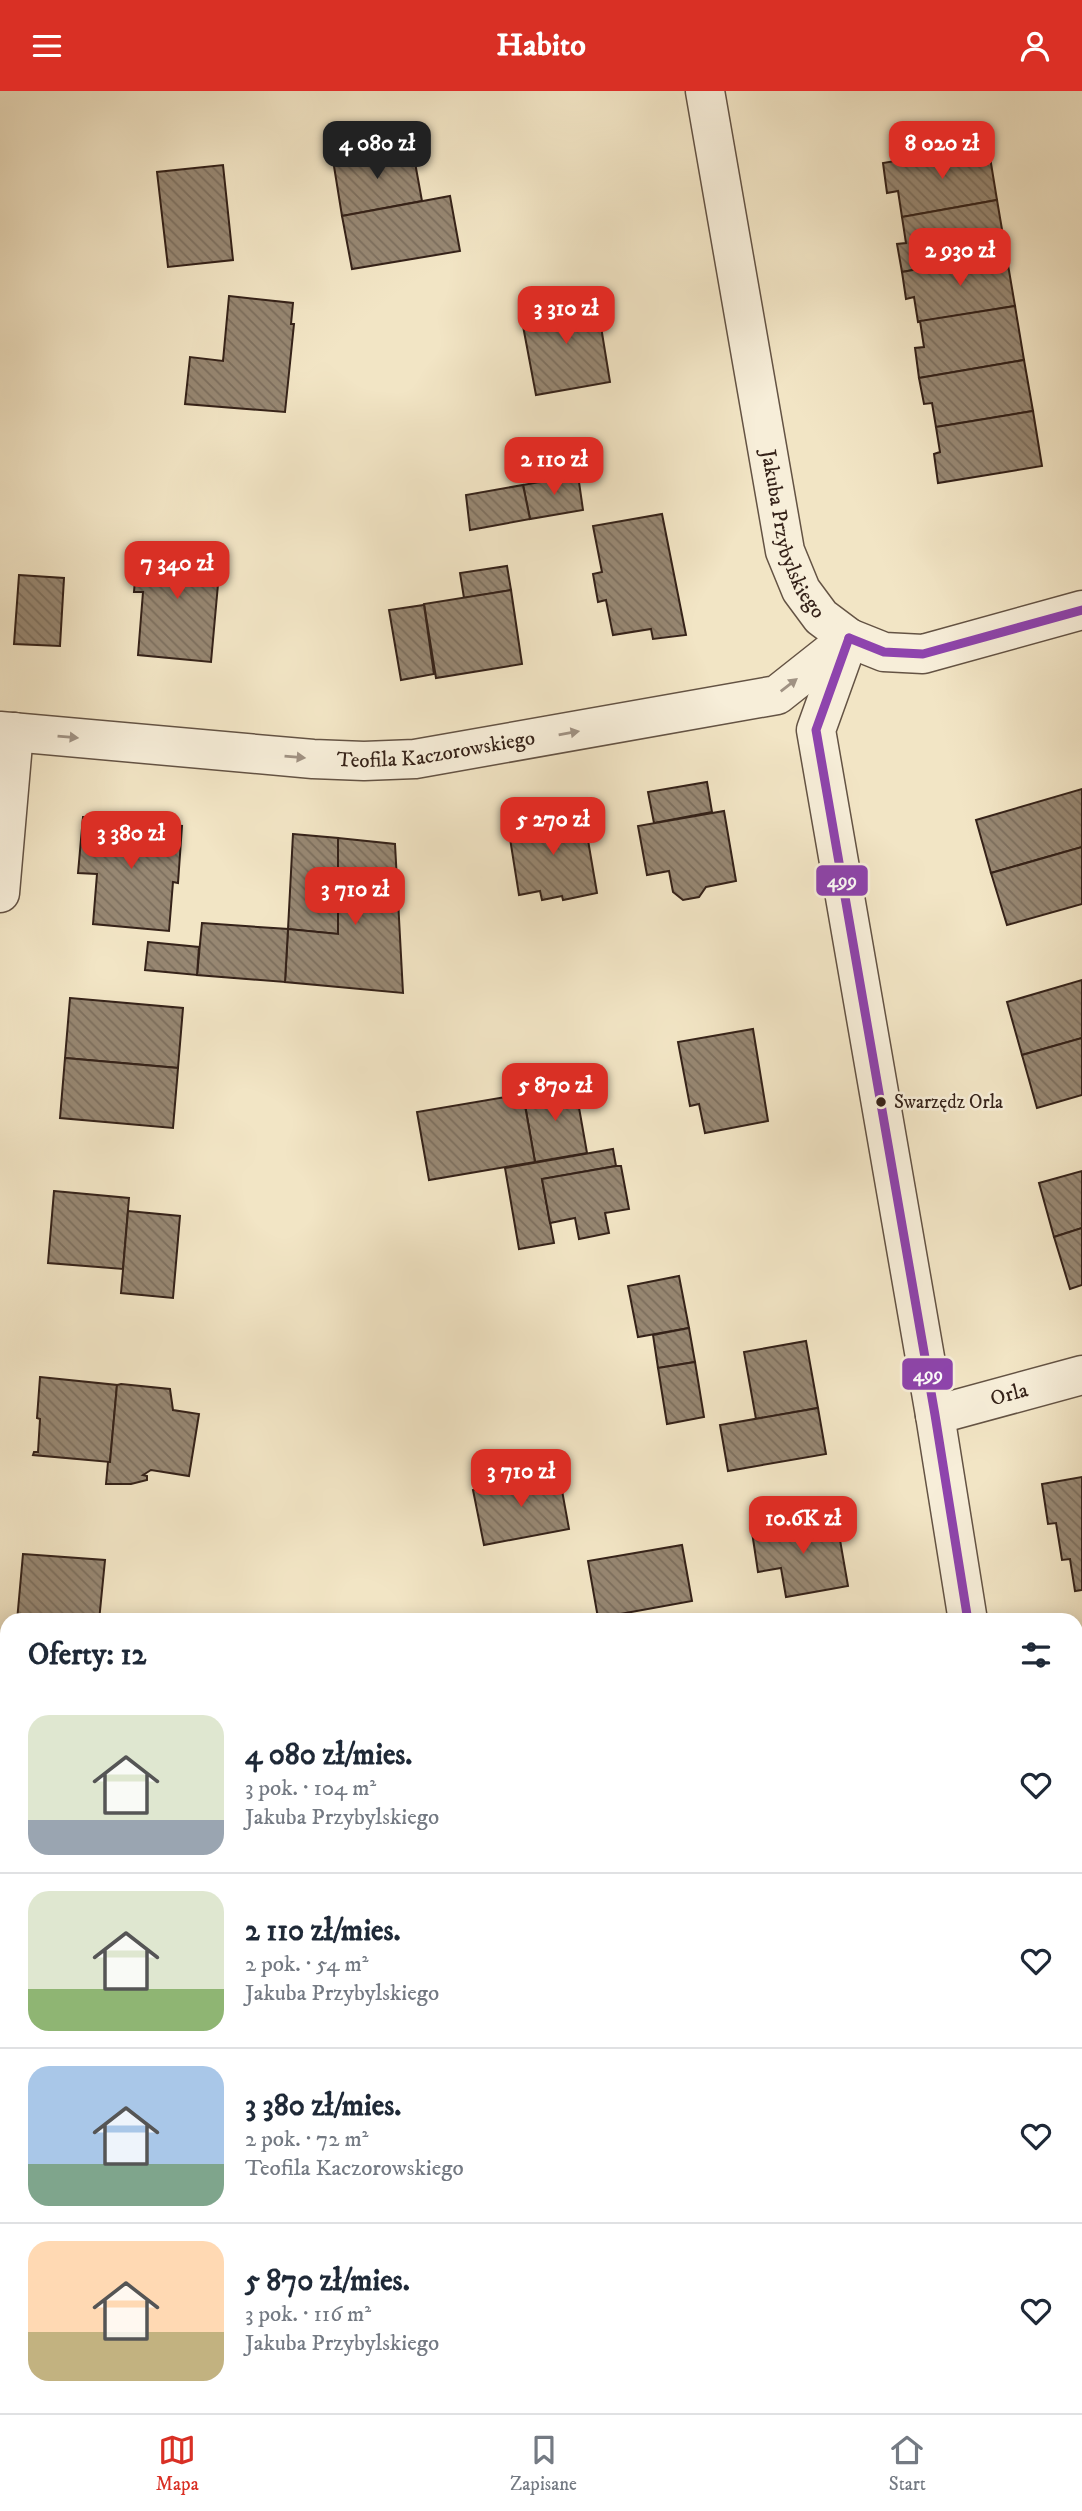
<!DOCTYPE html>
<html lang="pl">
<meta charset="utf-8">
<style>
:root{--surface:#fff;--page:#f2f2f3;--text:#1f2937;--muted:#747a83;--line:#e0e1e3;--accent:#d93025}
body{margin:0;font-family:"IM FELL DW Pica",serif;background:var(--page);color:var(--text);height:100vh;display:flex;flex-direction:column;font-size:26px;white-space:nowrap}
*{box-sizing:border-box;margin:0}
p{font-size:23px;color:var(--muted)}
.icon{flex:none;width:38px;height:38px;fill:none;stroke:currentColor;stroke-width:2;stroke-linecap:round;stroke-linejoin:round}
.map{position:relative;flex:1;overflow:hidden}
.panel{position:absolute;left:0px;top:1522px;width:1083px;height:800px;display:flex;flex-direction:column;background:var(--surface);border-radius:21px 21px 0 0;box-shadow:0 4px 18px #0003}
.panel>*{flex:none}
.price{position:absolute;translate:-50% -60px;padding:0 16px;border-radius:14px;background:var(--accent);color:#fff;font-size:23px;line-height:46px;filter:drop-shadow(0 2px 4px #0008)}
.price::after{content:'';position:absolute;left:50%;top:42px;width:21px;height:16px;margin-left:-10px;background:inherit;clip-path:polygon(0 0,100% 0,50% 100%)}
.price.current{background:#222;color:#fff}
ul{padding:0;list-style:none}
li{display:flex;align-items:center;gap:21px;height:175px;padding:0 28px}
li+li{border-top:2px solid var(--line)}
li span{display:grid;place-items:center;flex:none;width:196px;height:140px;border-radius:21px;color:#555}
li>.icon{margin-inline-start:auto}
span .icon{width:84px;height:84px;fill:#fffc;stroke-width:1}
li b{font-size:30px}
h2{display:flex;justify-content:space-between;align-items:center;height:84px;padding:0 28px;font-size:30px}
header{display:flex;justify-content:space-between;align-items:center;height:91px;padding:0 28px;background:var(--accent);color:#fff;font-size:32px;font-weight:700}
.menu{display:flex;justify-content:space-around;align-items:center;height:98px;border-top:2px solid var(--line);background:var(--surface);font-size:19px;color:var(--muted)}
.menu a{display:grid;justify-items:center;gap:4px}
.menu .current{color:var(--accent)}
.map>svg:first-child{display:block}
.building{fill:url(#building-back-hatch);stroke:#352219;stroke-width:2}
.lines{fill:none;stroke-linecap:round;stroke-linejoin:round}
.minor-casing{stroke:#645344;stroke-width:41}
.minor{stroke:#f7eed9;stroke-width:38}
.bus-1-casing{stroke:#f7eed9;stroke-width:14}
.bus-1{stroke:#8e44ad;stroke-width:9}
.oneway{fill:#a09283}
.bus-dot{fill:#352219;stroke:#f7eed9;stroke-width:2.5}
.labels{text-anchor:middle;dominant-baseline:central;stroke-width:5;stroke-linejoin:round;paint-order:stroke}
.bus-label{font-size:19px;fill:#352219;stroke:#f7eed9;text-anchor:start}
.street-label{font-size:21px;fill:#352219;stroke:#f7eed9}
.line-badge{stroke:#f7eed9;stroke-width:2.5}
.badge-label{font-size:19px;text-anchor:middle;font-weight:bold;fill:#fff}
</style>
<header><svg class="icon" aria-label="menu" viewBox="0 0 24 24"><path d="M4 6h16M4 12h16M4 18h16"/></svg>Habito<svg class="icon" aria-label="person" viewBox="0 0 24 24"><circle cx="12" cy="8" r="4"/><path d="M4 21q1-7 8-7t8 7"/></svg></header>
<div class="map">
<svg width="1082" height="2322" viewBox="0 0 1082 2322">
<defs>
<pattern id="building-back-hatch" width="6" height="6" patternUnits="userSpaceOnUse" patternTransform="scale(1.75)"><rect width="6" height="6" fill="#978772"/><path d="M-1 5l2 2M0 0l6 6M5-1l2 2" fill="none" stroke="#7c6e5d"/></pattern>
</defs>
<rect width="100%" height="100%" fill="#f2e5c5"/>
<filter id="stains"><feTurbulence type="fractalNoise" baseFrequency=".00286" numOctaves="4"/><feColorMatrix values="0 0 0 0 .2 0 0 0 0 .09 0 0 0 0 .02 0 0 0 .5 -.17"/></filter>
<radialGradient id="worn" r=".72"><stop offset=".6" stop-color="#630" stop-opacity="0"/><stop offset="1" stop-color="#630" stop-opacity=".3"/></radialGradient>
<g class="building">
<path d="M988,54l9,55 -95,17 -4,-26 -11,2 -4,-30z"/>
<path d="M412,55l10,55 -80,15 -9,-56z"/>
<path d="M223,74l10,95 -65,7 -11,-95z"/>
<path d="M450,105l10,55 -108,18 -10,-53z"/>
<path d="M997,109l9,53 -104,19 -5,-28 9,-1 -4,-26z"/>
<path d="M1006,162l9,53 -97,16 -4,-25 -8,2 -4,-27z"/>
<path d="M229,205l64,7 -2,21h3l-9,88 -100,-8 5,-47 33,4z"/>
<path d="M596,205l14,86 -74,13 -16,-85z"/>
<path d="M1015,215l9,54 -105,18 -4,-30 9,-1 -4,-26z"/>
<path d="M1024,269l9,51 -97,16 -4,-24 -8,1 -5,-26z"/>
<path d="M1033,320l9,55 -104,17 -4,-29 6,-2 -4,-25z"/>
<path d="M578,384l5,35 -53,9 -7,-34z"/>
<path d="M523,394l7,34 -60,11 -4,-35z"/>
<path d="M662,423l24,121 -33,4 -2,-10 -38,6 -7,-35 -8,2 -5,-28 9,-2 -9,-46z"/>
<path d="M138,453l83,7 -10,111 -73,-7 5,-63h-9z"/>
<path d="M507,475l4,24 -47,8 -4,-25z"/>
<path d="M19,484l45,3 -4,68 -46,-2z"/>
<path d="M511,499l11,74 -86,14 -12,-74z"/>
<path d="M424,514l10,69 -33,6 -12,-70z"/>
<path d="M707,691l5,30 -58,11 -6,-31z"/>
<path d="M1082,698v58l-91,26 -15,-53z"/>
<path d="M583,720l14,82 -34,7 -1,-4 -20,4 -2,-9 -21,4 -11,-69z"/>
<path d="M724,720l12,70 -30,6 -7,10 -16,3 -10,-8 -4,-21 -22,4 -9,-49z"/>
<path d="M83,726l99,9 -4,57 -5,-1 -4,49 -76,-7 4,-50 -19,-1z"/>
<path d="M293,743l45,4v96l-50,-5z"/>
<path d="M338,747l57,6 8,149 -118,-11 3,-53 50,5z"/>
<path d="M1082,756v57l-75,21 -16,-52z"/>
<path d="M202,832l86,6 -3,53 -88,-7z"/>
<path d="M148,851l51,5 -2,28 -52,-5z"/>
<path d="M1082,889v58l-60,17 -15,-53z"/>
<path d="M70,907l113,10 -5,60 -113,-10z"/>
<path d="M753,938l15,92 -63,12 -6,-29 -9,2 -12,-64z"/>
<path d="M1082,947v57l-45,13 -15,-53z"/>
<path d="M65,967l113,10 -5,60 -113,-10z"/>
<path d="M575,994l12,68 -52,9 -12,-68z"/>
<path d="M523,1003l12,68 -106,18 -12,-68z"/>
<path d="M613,1058l3,17 -74,13 12,64 -35,6 -14,-81z"/>
<path d="M616,1075h5l8,43 -24,4 4,20 -30,6 -4,-21 -25,5 -8,-44z"/>
<path d="M1082,1080v57l-28,9 -15,-54z"/>
<path d="M54,1100l75,7 -6,71 -75,-6z"/>
<path d="M128,1120l52,5 -7,82 -52,-5z"/>
<path d="M1082,1137v57l-12,4 -16,-52z"/>
<path d="M679,1185l10,52 -51,9 -10,-51z"/>
<path d="M689,1237l6,34 -37,6 -5,-33z"/>
<path d="M806,1250l12,67 -62,11 -12,-67z"/>
<path d="M695,1271l9,55 -37,7 -9,-56z"/>
<path d="M40,1286l77,8 -7,77 -77,-7 1,-3h4l2,-33 -3,-1z"/>
<path d="M121,1293l49,5 3,21 26,4 -10,62 -38,-6 -8,5 4,1v4l-16,4h-25l2,-22h2l7,-77z"/>
<path d="M818,1317l8,46 -98,17 -8,-46z"/>
<path d="M559,1383l10,55 -85,16 -11,-55z"/>
<path d="M1082,1386v113l-7,1 -5,-32 -8,1 -6,-37 -8,1 -6,-40z"/>
<path d="M836,1426l12,69 -62,11 -5,-29 -23,4 -6,-40z"/>
<path d="M682,1454l10,56 -94,17 -10,-57z"/>
<path d="M23,1463l82,6 -6,61h-82z"/>
<path d="M1082,1553v66l-6,-35v-30z"/>
<path d="M0,1818l7,1v101h-7z"/>
<rect x="0" y="1982" width="7" height="109"/>
<rect x="0" y="2161" width="7" height="55"/>
<path d="M909,2315h83l2,7h-84z"/>
</g>
<g class="lines">
<g class="minor-casing">
<g id="minor">
<path id="s1" d="M705,0l80,460 16,39 20,27 28,21 35,14 39,2 159,-44"/>
<path d="M849,547l-33,92 119,685 33,206"/>
<path id="s2" d="M0,640l313,28 51,2 51,-2 362,-64 72,-57"/>
<path d="M0,802l14,-161"/>
<path id="s3" d="M935,1324l147,-40"/>
<path d="M1076,2196l6,33"/>
</g>
</g>
<use href="#minor" class="minor"/>
<g class="bus-1-casing">
<g id="bus-1">
<path d="M849,547l-33,92 119,685 33,206"/>
<path d="M849,547l35,14 39,2 159,-44"/>
</g>
</g>
<use href="#bus-1" class="bus-1"/>
</g>
<defs><path id="oneway-solid" d="M-6-.8H1V-3.2L6.5 0L1 3.2V.8H-6Z" transform="scale(1.75)"/></defs>
<g class="oneway">
<use href="#oneway-solid" transform="translate(789 594) rotate(-38)"/>
<use href="#oneway-solid" transform="translate(569 642) rotate(-10)"/>
<use href="#oneway-solid" transform="translate(68 646) rotate(5)"/>
<use href="#oneway-solid" transform="translate(295 666) rotate(5)"/>
</g>
<circle class="bus-dot" cx="881" cy="1011" r="6"/>
<g class="labels">
<g class="bus-label">
<text x="894" y="1011">Swarzędz Orla</text>
</g>
<g class="street-label">
<text stroke="none"><textPath href="#s1" startOffset="453">Jakuba Przybylskiego</textPath></text>
<text stroke="none"><textPath href="#s2" startOffset="438">Teofila Kaczorowskiego</textPath></text>
<text stroke="none"><textPath href="#s3" startOffset="77">Orla</textPath></text>
</g>
</g>
<g class="line-badge">
<rect x="815" y="773" width="54" height="33" rx="7" fill="#8e44ad"/>
<rect x="901" y="1266" width="53" height="34" rx="7" fill="#8e44ad"/>
</g>
<g class="badge-label">
<text x="842" y="796">499</text>
<text x="928" y="1290">499</text>
</g>
<rect width="100%" height="100%" filter="url(#stains)"/>
<rect width="100%" height="100%" fill="url(#worn)"/>
</svg>
<b class="price current" style="left:377px;top:90px">4 080 zł</b>
<b class="price" style="left:942px;top:90px">8 020 zł</b>
<b class="price" style="left:960px;top:197px">2 930 zł</b>
<b class="price" style="left:566px;top:255px">3 310 zł</b>
<b class="price" style="left:554px;top:406px">2 110 zł</b>
<b class="price" style="left:177px;top:510px">7 340 zł</b>
<b class="price" style="left:553px;top:766px">5 270 zł</b>
<b class="price" style="left:131px;top:780px">3 380 zł</b>
<b class="price" style="left:355px;top:836px">3 710 zł</b>
<b class="price" style="left:555px;top:1032px">5 870 zł</b>
<b class="price" style="left:521px;top:1418px">3 710 zł</b>
<b class="price" style="left:803px;top:1465px">10.6K zł</b>
<section class="panel">
<h2>Oferty: 12<svg class="icon" aria-label="filters" viewBox="0 0 24 24"><path d="M4 7h16M4 17h16"/><circle cx="9" cy="7" r="2"/><circle cx="15" cy="17" r="2"/></svg></h2>
<ul>
<li><span style="background:linear-gradient(#dfe7d0 75%,#9aa5b1 0)"><svg class="icon" aria-label="home" viewBox="0 0 24 24"><path d="M3 11l9-7 9 7M6 9v11h12V9"/></svg></span><div><b>4 080 zł/mies.</b><p>3 pok. · 104 m²</p><p>Jakuba Przybylskiego</p></div><svg class="icon" aria-label="heart" viewBox="0 0 24 24"><path d="M12 20l-8-8c-3-5 5-10 8-4 3-6 11-1 8 4z"/></svg></li>
<li><span style="background:linear-gradient(#dfe7d0 70%,#8fb573 0)"><svg class="icon" aria-label="home" viewBox="0 0 24 24"><path d="M3 11l9-7 9 7M6 9v11h12V9"/></svg></span><div><b>2 110 zł/mies.</b><p>2 pok. · 54 m²</p><p>Jakuba Przybylskiego</p></div><svg class="icon" aria-label="heart" viewBox="0 0 24 24"><path d="M12 20l-8-8c-3-5 5-10 8-4 3-6 11-1 8 4z"/></svg></li>
<li><span style="background:linear-gradient(#a9c7e8 70%,#7fa58c 0)"><svg class="icon" aria-label="home" viewBox="0 0 24 24"><path d="M3 11l9-7 9 7M6 9v11h12V9"/></svg></span><div><b>3 380 zł/mies.</b><p>2 pok. · 72 m²</p><p>Teofila Kaczorowskiego</p></div><svg class="icon" aria-label="heart" viewBox="0 0 24 24"><path d="M12 20l-8-8c-3-5 5-10 8-4 3-6 11-1 8 4z"/></svg></li>
<li><span style="background:linear-gradient(#ffd9b3 65%,#c2b280 0)"><svg class="icon" aria-label="home" viewBox="0 0 24 24"><path d="M3 11l9-7 9 7M6 9v11h12V9"/></svg></span><div><b>5 870 zł/mies.</b><p>3 pok. · 116 m²</p><p>Jakuba Przybylskiego</p></div><svg class="icon" aria-label="heart" viewBox="0 0 24 24"><path d="M12 20l-8-8c-3-5 5-10 8-4 3-6 11-1 8 4z"/></svg></li>
</ul>
</section>
</div>
<nav class="menu">
<a class="current"><svg class="icon" aria-label="map" viewBox="0 0 24 24"><path d="M3 6l6-2 6 2 6-2v14l-6 2-6-2-6 2zM9 4v14M15 6v14"/></svg>Mapa</a>
<a><svg class="icon" aria-label="saved" viewBox="0 0 24 24"><path d="M7 4h10v16l-5-4-5 4z"/></svg>Zapisane</a>
<a><svg class="icon" aria-label="home" viewBox="0 0 24 24"><path d="M3 11l9-7 9 7M6 9v11h12V9"/></svg>Start</a>
</nav>
